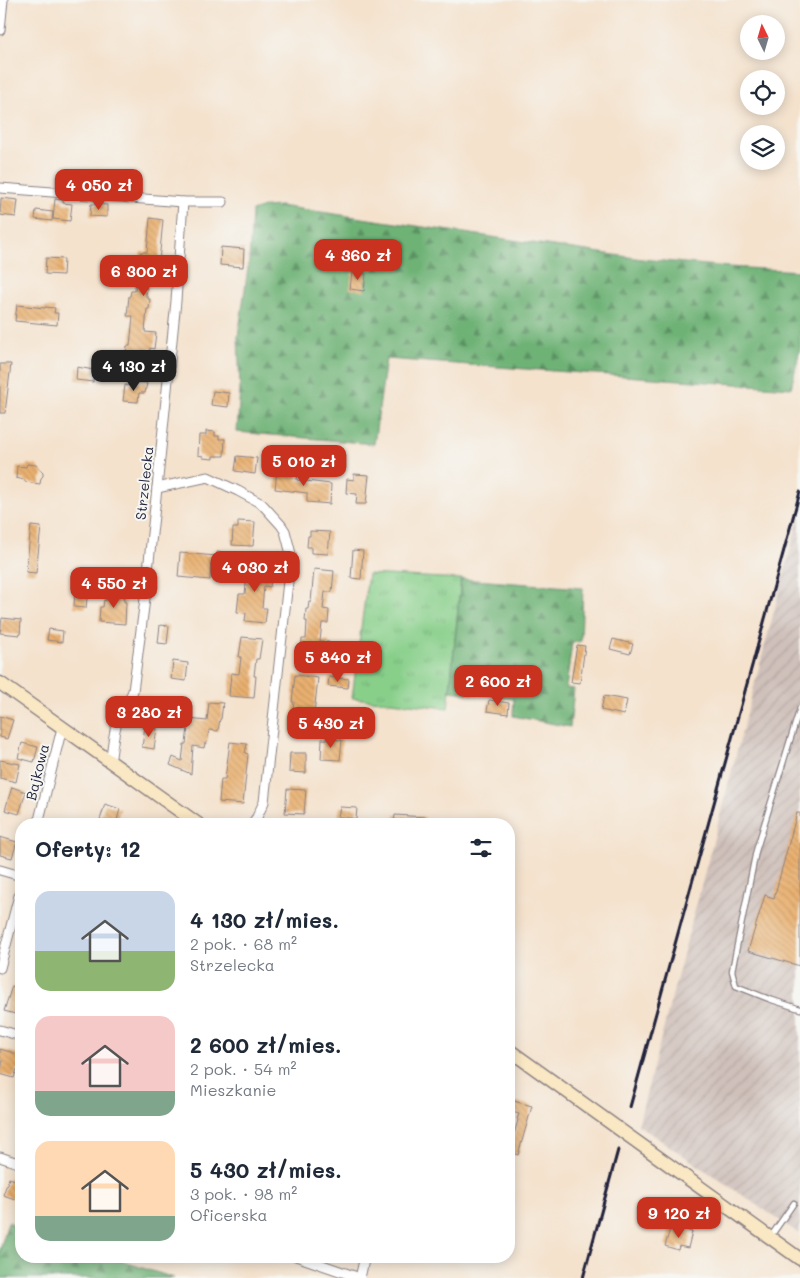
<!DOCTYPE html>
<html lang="pl">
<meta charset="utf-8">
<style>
:root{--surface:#fff;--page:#f6f6f7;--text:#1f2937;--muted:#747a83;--accent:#c8321e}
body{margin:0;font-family:Mali,sans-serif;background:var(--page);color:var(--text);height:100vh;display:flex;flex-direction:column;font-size:19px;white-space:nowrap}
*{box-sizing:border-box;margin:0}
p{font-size:16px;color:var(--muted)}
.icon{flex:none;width:28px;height:28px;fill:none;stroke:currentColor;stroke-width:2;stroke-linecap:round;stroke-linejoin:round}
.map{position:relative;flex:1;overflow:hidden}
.side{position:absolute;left:15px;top:818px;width:500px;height:445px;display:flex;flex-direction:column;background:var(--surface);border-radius:20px;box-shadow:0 2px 12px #0003}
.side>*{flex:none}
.needle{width:32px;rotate:355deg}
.buttons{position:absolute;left:740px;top:15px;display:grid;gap:10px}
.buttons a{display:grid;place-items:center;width:45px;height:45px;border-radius:50%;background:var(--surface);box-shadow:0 2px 12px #0003;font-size:25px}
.price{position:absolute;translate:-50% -42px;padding:0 11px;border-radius:10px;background:var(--accent);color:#fff;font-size:16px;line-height:32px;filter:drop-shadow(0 1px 2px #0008)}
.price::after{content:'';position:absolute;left:50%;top:30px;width:15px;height:11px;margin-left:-8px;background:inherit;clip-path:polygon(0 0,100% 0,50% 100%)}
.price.active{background:#222;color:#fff}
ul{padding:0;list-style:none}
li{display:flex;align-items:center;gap:15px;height:125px;padding:0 20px}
li span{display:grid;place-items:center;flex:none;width:140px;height:100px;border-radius:15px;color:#555}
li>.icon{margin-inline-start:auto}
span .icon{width:60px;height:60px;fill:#fffc;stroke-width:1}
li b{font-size:21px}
h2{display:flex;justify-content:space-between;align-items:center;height:60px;padding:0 20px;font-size:21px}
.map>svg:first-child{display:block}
.industrial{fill:url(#industrial-furrows)}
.grass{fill:url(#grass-tufts);stroke:#557862}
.forest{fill:url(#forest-firs);stroke:#486a58}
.building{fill:url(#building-back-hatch)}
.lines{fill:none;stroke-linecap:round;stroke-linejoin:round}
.lane-casing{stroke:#8b8284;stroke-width:7}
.street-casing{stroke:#8b8284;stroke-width:11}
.secondary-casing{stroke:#8b8284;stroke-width:15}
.lane{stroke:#fff;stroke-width:4.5}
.street{stroke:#fff;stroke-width:9}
.secondary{stroke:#fae7c3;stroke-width:12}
.rail{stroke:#22223b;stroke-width:3}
.labels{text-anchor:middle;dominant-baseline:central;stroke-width:4;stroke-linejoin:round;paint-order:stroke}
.street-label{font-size:14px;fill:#22223b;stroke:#f6f6f2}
</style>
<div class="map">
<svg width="800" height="1278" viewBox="0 0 800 1278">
<defs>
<pattern id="industrial-furrows" width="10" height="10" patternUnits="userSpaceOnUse" patternTransform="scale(1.25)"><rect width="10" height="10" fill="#cfc0ba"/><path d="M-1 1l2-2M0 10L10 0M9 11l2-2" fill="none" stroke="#b1a5a1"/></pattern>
<pattern id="grass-tufts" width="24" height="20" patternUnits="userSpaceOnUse" patternTransform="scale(1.25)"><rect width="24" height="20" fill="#88cf8a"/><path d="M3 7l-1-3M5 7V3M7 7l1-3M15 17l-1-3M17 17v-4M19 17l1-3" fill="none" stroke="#75b178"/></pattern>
<pattern id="forest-firs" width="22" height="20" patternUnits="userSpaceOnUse" patternTransform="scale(1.25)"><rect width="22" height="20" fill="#6eb276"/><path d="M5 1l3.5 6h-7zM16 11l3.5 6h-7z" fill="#5a9062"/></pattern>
<pattern id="building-back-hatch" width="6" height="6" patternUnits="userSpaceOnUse" patternTransform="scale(1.25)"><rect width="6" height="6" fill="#e9b06f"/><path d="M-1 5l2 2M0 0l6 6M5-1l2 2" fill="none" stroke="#c89761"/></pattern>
</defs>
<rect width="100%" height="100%" fill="#f6f6f2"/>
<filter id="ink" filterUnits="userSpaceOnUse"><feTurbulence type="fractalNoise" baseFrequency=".02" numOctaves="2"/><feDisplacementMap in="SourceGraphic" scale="10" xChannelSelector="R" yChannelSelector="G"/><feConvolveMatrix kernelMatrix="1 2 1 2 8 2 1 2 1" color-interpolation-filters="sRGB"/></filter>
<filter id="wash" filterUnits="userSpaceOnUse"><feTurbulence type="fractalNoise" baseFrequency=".0096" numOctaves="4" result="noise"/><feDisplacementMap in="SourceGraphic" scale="20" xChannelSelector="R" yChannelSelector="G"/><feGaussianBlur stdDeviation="1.12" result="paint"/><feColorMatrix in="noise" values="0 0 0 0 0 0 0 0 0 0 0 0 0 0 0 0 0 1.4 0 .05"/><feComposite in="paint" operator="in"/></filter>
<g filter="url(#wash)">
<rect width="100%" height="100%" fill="#f4e2cd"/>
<path class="industrial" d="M800,513v721l-162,-109z"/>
<path class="grass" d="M368,574l93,5 -13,129 -96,-10z"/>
<g class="forest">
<path d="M280,206l362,53 86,8 72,4v78l-9,39 -405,-29 -12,85 -137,-12 3,-43 -2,-52 11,-76 3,-50 12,-4z"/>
<path d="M461,579l122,9 -2,53 -9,2 -6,45 8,1 -4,38 -57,-11 1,-17 -64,-8z"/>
<path d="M8,1222l13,5v29h85l68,22h-174v-28z"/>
</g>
<g id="blocks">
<g class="building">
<path d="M1,198l17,2 -2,17 -16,-2z"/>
<path d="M55,199l8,1v3l9,1 -2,17 -17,-2z"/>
<path d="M91,204l16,1v12l-17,-1z"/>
<path d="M36,210l17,2 -1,9 -17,-2z"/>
<path d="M150,218l13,2 -5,52 -8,-1v5h-3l-1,21h2v2h2l-1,10h-2l-2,23 11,1 -2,16 -4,-1 -2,15 -23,-3 2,-14h3l3,-30h-6l2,-20h1l1,-5h4l2,-32h3l1,-7h6z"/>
<path d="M221,247l23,2 -1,18 -23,-2z"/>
<path d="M46,258l18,1 -1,16 -18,-1z"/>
<path d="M352,272l14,2 -2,17 -14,-2z"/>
<path d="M17,305l28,3v-1l10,1 -1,5h4l-1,12 -42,-4z"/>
<path d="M0,364h11l-6,49h-5z"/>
<path d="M77,367l17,3 -1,12 -17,-2z"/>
<path d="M132,382l15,1 -2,10h-6l-1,9 -15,-1 2,-16 6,1z"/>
<path d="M213,391l16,2 -1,14 -17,-2z"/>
<path d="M206,431l9,1v4h4v3h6l-1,17h-11v3l-10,-1v-2l-5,-1 1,-20h7z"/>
<path d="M326,449l12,1 -2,14 -11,-1z"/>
<path d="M237,456l20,2 -2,16 -20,-3z"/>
<path d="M27,464l9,1 7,8v3l-2,2 -1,6 -15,-2v-2l-9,-2 1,-12 9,1z"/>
<path d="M277,470l21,3 -1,7 34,4 -1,20 -23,-2v-9l-32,-4z"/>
<path d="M354,474l15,1 -3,29h-10l1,-10 -11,-1 1,-14 7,1z"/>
<path d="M238,521l17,1 -2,24 -21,-1 1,-17h5z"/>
<path d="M31,526l10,1 -5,46 -10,-1z"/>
<path d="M310,531l20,1 -2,22 -17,-1v-6h-4l1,-11h2z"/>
<path d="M353,550l10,1 -2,28 -10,-1z"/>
<path d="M217,552l12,1 -1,12 -17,-1 -1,16 -32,-3 2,-24 37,3z"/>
<path d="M248,563l24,2 -2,22 -6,-1 -2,22h5l-2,15 -20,-2 1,-8 -9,-1 2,-18h6z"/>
<path d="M314,569l20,2 -2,21h-7l-2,17 6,1 -1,13h-6l-2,18 9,1 -2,19 -21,-2 1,-6 -6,-1 1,-13h4l1,-18h-2l1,-12h2l1,-7h2z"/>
<path d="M75,588l13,1 -2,19 -12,-1z"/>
<path d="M107,591l18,2 -1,9h2l-1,22 -26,-2 1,-15h3l1,-7h3z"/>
<path d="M2,618l19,2 -1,15 -20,-2z"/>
<path d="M160,625l9,1 -2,18 -9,-1z"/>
<path d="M49,629l14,2 -1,11 -15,-2z"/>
<path d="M242,637l20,2 -3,20h-3l-2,17h2l-2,22 -25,-2 2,-23 8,1 2,-17h-2z"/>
<path d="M613,639l20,5 -3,10 -20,-5z"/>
<path d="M577,645l8,1 -5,37 -9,-1z"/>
<path d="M173,661l15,2 -2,18 -15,-2z"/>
<path d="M295,675l23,3 -4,36h1l-2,20 -23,-2 4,-30h-2z"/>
<path d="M329,677l20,2 -1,9 -20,-2z"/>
<path d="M604,696l23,4 -3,15 -23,-5z"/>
<path d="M489,700l20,3 -1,11 -21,-3z"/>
<path d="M209,702l14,1 -2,16h-1l-2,12 -9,-1 -2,13h-2l-1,5 -11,-2 -2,28 -21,-9 3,-8 9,4 2,-17h2l3,-25 18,2z"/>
<path d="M0,716l13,4 -6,19 -7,-2z"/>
<path d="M145,726l12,2 -3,21 -12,-2z"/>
<path d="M322,739l20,1 -2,20 -19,-1z"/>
<path d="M230,742l17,2 -2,9 3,1 -5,50 -24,-2 2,-23h4z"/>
<path d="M22,743l16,4 -4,15 -16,-4z"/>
<path d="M290,753h16v20l-17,-1z"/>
<path d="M0,760l20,4 -4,18 -16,-4z"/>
<path d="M12,787l14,5 -7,22 -14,-4z"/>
<path d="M287,789l19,1 -2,24 -19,-1z"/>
<path d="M105,804l15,5 -4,15 -16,-4z"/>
<path d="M340,807l17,1 -1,11 -18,-2z"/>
<path d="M797,813h3v153l-52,-15 17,-56 9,3z"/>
<path d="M395,815l30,2v7h-31z"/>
<path d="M0,837l17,5 -5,16 -12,-3z"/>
<path d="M12,986l9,3v16l-2,10 -15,-4z"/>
<path d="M0,1049l21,6v16l-4,-2 -3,9 -14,-4 3,-13h-3z"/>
<path d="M510,1100l22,6 -14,49 -9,-3 9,-32 -1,-1 2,-5 -10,-3z"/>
<path d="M9,1178l12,4v19l-18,-6z"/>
<path d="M679,1228l13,4 -4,16 -9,-2 -1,4 -13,-4 5,-17 9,2z"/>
</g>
</g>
</g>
<g filter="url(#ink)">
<use href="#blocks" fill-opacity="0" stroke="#8b8284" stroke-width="1"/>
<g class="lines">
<g class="lane-casing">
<g id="lane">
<path d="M800,708l-44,143 -24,120 4,15 33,13 31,10"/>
<path d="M771,1236l23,-33"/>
</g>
</g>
<g class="street-casing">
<g id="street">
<path d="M0,30l3,-30"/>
<path d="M0,188l183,14h40"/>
<path d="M157,488l51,-11 30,14 24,13 19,21 4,6 6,23 -27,248 -7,15 -5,7"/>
<path d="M110,762c3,-15 3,-32 9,-45 4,-9 10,-16 14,-26l11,-84 13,-119 19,-187 7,-99"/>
<path d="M38,824l24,-96"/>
<path d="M0,870l21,6"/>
<path d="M0,968l21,-80"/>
<path d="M0,1030l21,6"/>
<path d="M0,1157l21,7"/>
<path d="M296,1256l64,22"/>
<path d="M360,1278l5,-22"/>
</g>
</g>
<g class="secondary-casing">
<g id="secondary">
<path d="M0,683l198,141"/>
<path d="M509,1050l291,209"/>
</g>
</g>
<use href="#lane" class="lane"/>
<use href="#street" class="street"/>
<use href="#secondary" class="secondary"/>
<g class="rail">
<path d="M630,1107l170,-615"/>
<path d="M583,1278l35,-128"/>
</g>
</g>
</g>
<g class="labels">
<g class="street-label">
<text transform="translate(144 483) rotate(-84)">Strzelecka</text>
<text transform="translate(37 772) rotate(-76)">Bajkowa</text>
</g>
</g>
</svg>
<div class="buttons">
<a><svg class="needle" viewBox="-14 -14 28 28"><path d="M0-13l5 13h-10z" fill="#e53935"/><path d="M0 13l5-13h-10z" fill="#747a83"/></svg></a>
<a><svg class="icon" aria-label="locate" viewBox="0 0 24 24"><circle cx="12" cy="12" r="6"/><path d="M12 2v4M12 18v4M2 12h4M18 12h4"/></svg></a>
<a><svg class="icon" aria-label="layers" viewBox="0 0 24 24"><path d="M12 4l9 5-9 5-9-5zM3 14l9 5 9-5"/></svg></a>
</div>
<b class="price" style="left:99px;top:211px">4 050 zł</b>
<b class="price" style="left:358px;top:281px">4 360 zł</b>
<b class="price" style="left:144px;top:297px">6 300 zł</b>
<b class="price active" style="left:134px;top:392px">4 130 zł</b>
<b class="price" style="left:304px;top:487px">5 010 zł</b>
<b class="price" style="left:255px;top:593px">4 030 zł</b>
<b class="price" style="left:114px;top:609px">4 550 zł</b>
<b class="price" style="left:338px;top:683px">5 840 zł</b>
<b class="price" style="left:498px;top:707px">2 600 zł</b>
<b class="price" style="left:149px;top:738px">3 280 zł</b>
<b class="price" style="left:331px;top:749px">5 430 zł</b>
<b class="price" style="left:679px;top:1239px">9 120 zł</b>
<section class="side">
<h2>Oferty: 12<svg class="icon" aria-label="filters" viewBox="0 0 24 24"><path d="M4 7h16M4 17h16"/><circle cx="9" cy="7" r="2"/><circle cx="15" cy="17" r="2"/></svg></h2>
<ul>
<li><span style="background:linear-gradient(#c9d6e8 60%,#8fb573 0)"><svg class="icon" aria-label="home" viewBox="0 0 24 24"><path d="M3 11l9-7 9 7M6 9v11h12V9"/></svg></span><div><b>4 130 zł/mies.</b><p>2 pok. · 68 m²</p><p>Strzelecka</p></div></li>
<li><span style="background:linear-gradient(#f6c9c9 75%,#7fa58c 0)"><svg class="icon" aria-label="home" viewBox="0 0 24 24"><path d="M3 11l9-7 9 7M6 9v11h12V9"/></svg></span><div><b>2 600 zł/mies.</b><p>2 pok. · 54 m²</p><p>Mieszkanie</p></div></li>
<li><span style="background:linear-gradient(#ffd9b3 75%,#7fa58c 0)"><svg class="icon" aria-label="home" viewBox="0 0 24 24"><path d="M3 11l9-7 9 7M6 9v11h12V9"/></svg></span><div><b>5 430 zł/mies.</b><p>3 pok. · 98 m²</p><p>Oficerska</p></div></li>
</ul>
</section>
</div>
